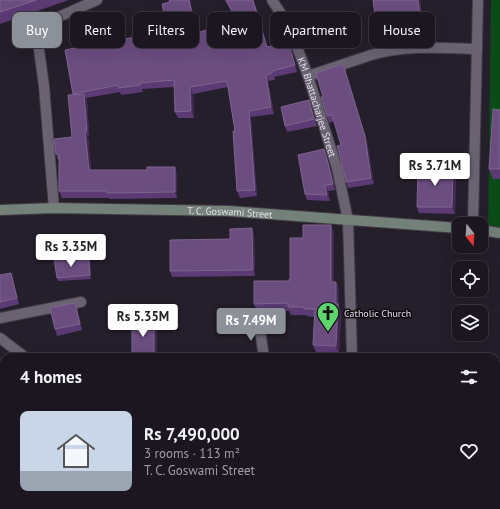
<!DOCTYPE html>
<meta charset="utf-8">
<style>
:root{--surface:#1c1620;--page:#251f29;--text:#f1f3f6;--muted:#a09fa5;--line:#3a353e;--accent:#8c9099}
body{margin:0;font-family:"PT Sans",sans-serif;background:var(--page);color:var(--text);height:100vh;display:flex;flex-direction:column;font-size:15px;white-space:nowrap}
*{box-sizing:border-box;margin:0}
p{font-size:13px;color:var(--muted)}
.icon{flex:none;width:22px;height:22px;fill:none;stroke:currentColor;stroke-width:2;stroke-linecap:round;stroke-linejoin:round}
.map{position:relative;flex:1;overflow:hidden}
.sheet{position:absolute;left:0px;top:353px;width:500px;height:156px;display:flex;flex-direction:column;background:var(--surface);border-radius:12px 12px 0 0;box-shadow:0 4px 16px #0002,0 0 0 1px var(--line)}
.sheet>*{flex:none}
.banner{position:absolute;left:12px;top:12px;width:476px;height:36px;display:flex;gap:8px}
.needle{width:26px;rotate:163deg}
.buttons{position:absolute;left:452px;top:217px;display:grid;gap:8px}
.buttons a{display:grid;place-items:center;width:36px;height:36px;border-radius:8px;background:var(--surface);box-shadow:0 4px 16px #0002,0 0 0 1px var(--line);font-size:20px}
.price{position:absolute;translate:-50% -34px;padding:0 9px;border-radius:4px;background:#fff;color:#222;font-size:13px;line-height:26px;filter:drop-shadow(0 1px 2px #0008)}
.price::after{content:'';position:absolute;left:50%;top:24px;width:12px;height:9px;margin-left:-6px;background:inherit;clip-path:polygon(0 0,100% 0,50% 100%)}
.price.on{background:var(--accent);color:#fff}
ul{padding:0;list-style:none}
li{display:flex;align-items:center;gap:12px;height:100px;padding:0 20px}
li span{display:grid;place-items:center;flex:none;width:112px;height:80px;border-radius:8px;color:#555}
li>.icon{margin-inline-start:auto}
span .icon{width:48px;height:48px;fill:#fffc;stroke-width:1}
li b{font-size:17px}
h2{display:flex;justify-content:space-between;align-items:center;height:48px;padding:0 20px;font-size:17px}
.pill{padding:0 14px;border-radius:8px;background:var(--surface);box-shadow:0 4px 16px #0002,0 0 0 1px var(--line);font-size:14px;line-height:36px}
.pill.on{background:var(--accent);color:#fff}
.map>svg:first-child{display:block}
.green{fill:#0a4b18}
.water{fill:#160025}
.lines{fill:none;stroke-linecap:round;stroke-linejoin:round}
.street-casing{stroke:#413c46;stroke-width:12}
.secondary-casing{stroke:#413c46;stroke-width:12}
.street{stroke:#6a6271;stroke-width:10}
.secondary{stroke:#738179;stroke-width:10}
.wall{fill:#5c3b74}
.shaded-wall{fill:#402851}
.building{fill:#6b4d80;stroke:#7e6490}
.labels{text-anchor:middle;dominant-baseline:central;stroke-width:3;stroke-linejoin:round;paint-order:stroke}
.street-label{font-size:10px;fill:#e4dfe8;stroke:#0d0a0f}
.poi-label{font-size:10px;fill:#e4dfe8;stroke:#0d0a0f;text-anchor:start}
</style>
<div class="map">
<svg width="500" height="509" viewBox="0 0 500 509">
<rect width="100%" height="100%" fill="#251e2b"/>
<path class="green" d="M491,0h9v231h-12z"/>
<path class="water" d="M0,463l4,1v41h131l13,4h-148z"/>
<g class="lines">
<g class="street-casing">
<g id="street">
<path id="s1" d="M272,0l17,26 19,50 29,92 11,52 4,137"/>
<path d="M308,76l63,-21c34,-10 71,-7 106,-6"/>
<path d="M54,208l-10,-122 -7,-51 2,-7 6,-5 52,-23"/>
<path d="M473,224l5,-224"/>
<path d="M0,318l81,-16"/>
<path d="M259,324l5,33"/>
<path d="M0,338l25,19"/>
<path d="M192,505l43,4"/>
<path d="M356,505v4"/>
<path d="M268,509v-4"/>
</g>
</g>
<g class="secondary-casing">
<g id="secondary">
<path id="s2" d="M0,210l54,-2 175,3 230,17"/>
<path d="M481,230l19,3"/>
</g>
</g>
<use href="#street" class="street"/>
<use href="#secondary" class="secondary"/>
</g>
<g class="wall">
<path d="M0,0h69l-69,24z"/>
<path d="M190,0l1,5 6,28 40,-11 -12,-22h28l14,47 21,-5 3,6 6,24 -23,5 1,3 -7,1 6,33 -23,3 6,79 -17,2 -3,-7 -2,-60 -7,-44 -35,7 1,24h-16l-3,-6v-25l-33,2 1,3 -22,3 -1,-3 -34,6 1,2 2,36h-1l3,34 86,3v25l-68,1v-1h-47l-3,-7v-31h-1l-2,-6 16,-17 1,-42 -8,-45 85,-15 16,-11z"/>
<path d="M373,0h47l5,38 -44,6 -3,-9z"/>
<path d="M343,64l24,78 7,42 -26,4 -2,-6 -5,-37 -7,-24 -5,2 -2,-7 -4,-19z"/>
<path d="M309,100l8,26 -30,6 -2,-6z"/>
<path d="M500,110v69h-7l-4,-10z"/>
<path d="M331,170l4,20 -7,1 2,10 -23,-1 -2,-6z"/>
<path d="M456,173l-1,41 -36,-1 -2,-6z"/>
<path d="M331,225l3,8v49h2l3,8v16l2,6 -2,42 -23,-1 -3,-8 1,-28 -7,-1 -1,-1h-15l-2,-4h-32l-3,-7 36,-24 13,-42z"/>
<path d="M254,234l1,42 -83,1 -2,-6 60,-32z"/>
<path d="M68,257l1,4 20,-1 1,3 1,16 -33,2 -1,-3z"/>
<path d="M11,273l2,6 6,25 -19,5v-34z"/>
<path d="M77,309l5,21 -25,6 -2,-7z"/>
<path d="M0,414l4,3v71h-4z"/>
</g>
<g class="shaded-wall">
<path d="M190,0l8,40 -2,-7z"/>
<path d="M253,0l2,4 14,50 -2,-7z"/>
<path d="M418,0h2l5,38 -3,-9z"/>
<path d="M288,42l3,6 6,24 -2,-7z"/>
<path d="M343,64l24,78 7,42 -3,-6z"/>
<path d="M266,75l2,6 6,33 -3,-7z"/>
<path d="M190,87l3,7 1,24 -3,-7z"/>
<path d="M84,94l3,6 2,36 -2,-6z"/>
<path d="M249,111l2,6 6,79 -2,-6z"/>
<path d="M85,130l3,6 3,40 -2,-6z"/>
<path d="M324,149l7,21 4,20 -2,-6z"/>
<path d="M175,167l2,6v25l-2,-6z"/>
<path d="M453,167l3,6 -1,41 -3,-7z"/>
<path d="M325,185l3,6 2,10 -3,-6z"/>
<path d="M331,225l3,8v57l-3,-8z"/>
<path d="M252,228l2,6 1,42 -2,-6z"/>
<path d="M89,260l1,3 1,16 -1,-4z"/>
<path d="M11,273l2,6 6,25 -2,-6z"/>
<path d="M336,282l3,8v16l2,6 -2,42 -3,-8z"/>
<path d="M75,303l2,6 5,21 -2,-6z"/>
<path d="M154,319l3,7v31h-3z"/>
<path d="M0,357l2,6 -1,24 -1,-3z"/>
<path d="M3,414l1,3v66l-1,-4z"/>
</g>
<g class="building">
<path d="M0,0h36l-36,12z"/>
<path d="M169,0h20l7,33 42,-12 -12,-21h27l14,47 21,-5 7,23 -23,6v2l-6,2 5,32 -22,4 6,79 -18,1 -4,-60h2l-8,-50 -37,6 1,24 -16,1 -1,-32 -34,3v2l-21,3 -1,-3 -45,9 -8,-44 52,-10 33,-5 -1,-10 17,-1 -4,-20 8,-2z"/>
<path d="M373,0h45l4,29 -44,6z"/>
<path d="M343,64l22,72 6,42 -25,4 -5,-22 -4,-14 4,-1 -9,-30 -5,1 -6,-19h2l-7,-24z"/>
<path d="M84,94l3,36h-2l4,40h58v-3h28v25l-68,1v-2h-48v-37h-3l-2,-15 18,-2 -4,-42z"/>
<path d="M309,100l5,19 -29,7 -4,-19z"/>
<path d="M493,109l7,1v59h-11z"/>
<path d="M324,149l4,14 5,21 -8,1 2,10 -22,-1 -7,-39z"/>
<path d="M418,166l35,1 -1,40h-35z"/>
<path d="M303,225h28v57h5v22h2l-2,42 -23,-1 2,-36h-11v-2h-16v-4l-34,1v-23h34v-1h2v-42h13z"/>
<path d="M252,228l1,42 -83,1v-31l60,-1v-10z"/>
<path d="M68,257v5l21,-2 1,15 -33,3 -3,-20z"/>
<path d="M11,273l6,25 -17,4v-27z"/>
<path d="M75,303l5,21 -25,5 -5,-21z"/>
<rect x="132" y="319" width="22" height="38"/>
<rect x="0" y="414" width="3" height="65"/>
</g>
<defs>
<g id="church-pin" transform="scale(1.15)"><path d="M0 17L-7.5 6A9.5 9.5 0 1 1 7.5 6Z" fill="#5dd56c" stroke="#0d0a0f"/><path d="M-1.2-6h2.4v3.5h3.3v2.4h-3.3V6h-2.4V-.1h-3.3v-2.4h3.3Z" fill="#111"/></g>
</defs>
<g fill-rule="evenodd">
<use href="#church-pin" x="328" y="313"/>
</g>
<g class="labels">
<g class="street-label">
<text stroke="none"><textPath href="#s1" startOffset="117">KM Bhattacharjee Street</textPath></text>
<text stroke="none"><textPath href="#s2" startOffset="230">T. C. Goswami Street</textPath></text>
</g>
<g class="poi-label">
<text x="344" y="313">Catholic Church</text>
</g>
</g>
</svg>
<div class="buttons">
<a><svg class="needle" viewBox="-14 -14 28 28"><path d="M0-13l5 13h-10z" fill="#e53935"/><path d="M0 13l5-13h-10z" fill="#a09fa5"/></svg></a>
<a><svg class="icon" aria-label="locate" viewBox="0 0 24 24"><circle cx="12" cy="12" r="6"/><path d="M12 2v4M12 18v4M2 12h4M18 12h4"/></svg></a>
<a><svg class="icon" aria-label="layers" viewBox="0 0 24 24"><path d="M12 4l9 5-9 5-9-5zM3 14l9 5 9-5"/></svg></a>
</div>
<b class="price" style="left:435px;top:187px">Rs 3.71M</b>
<b class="price" style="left:71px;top:268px">Rs 3.35M</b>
<b class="price" style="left:143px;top:338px">Rs 5.35M</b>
<b class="price on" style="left:251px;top:342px">Rs 7.49M</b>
<div class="banner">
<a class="pill on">Buy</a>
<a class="pill">Rent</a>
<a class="pill">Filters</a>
<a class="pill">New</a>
<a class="pill">Apartment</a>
<a class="pill">House</a>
</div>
<section class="sheet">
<h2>4 homes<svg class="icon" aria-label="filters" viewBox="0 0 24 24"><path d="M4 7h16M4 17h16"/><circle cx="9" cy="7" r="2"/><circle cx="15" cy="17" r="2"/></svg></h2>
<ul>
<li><span style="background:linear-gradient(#c9d6e8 75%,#9aa5b1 0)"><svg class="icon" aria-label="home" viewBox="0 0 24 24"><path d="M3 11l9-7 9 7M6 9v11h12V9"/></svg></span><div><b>Rs 7,490,000</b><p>3 rooms · 113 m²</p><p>T. C. Goswami Street</p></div><svg class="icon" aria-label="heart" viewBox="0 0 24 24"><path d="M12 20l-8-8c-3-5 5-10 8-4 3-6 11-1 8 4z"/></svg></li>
</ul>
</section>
</div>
